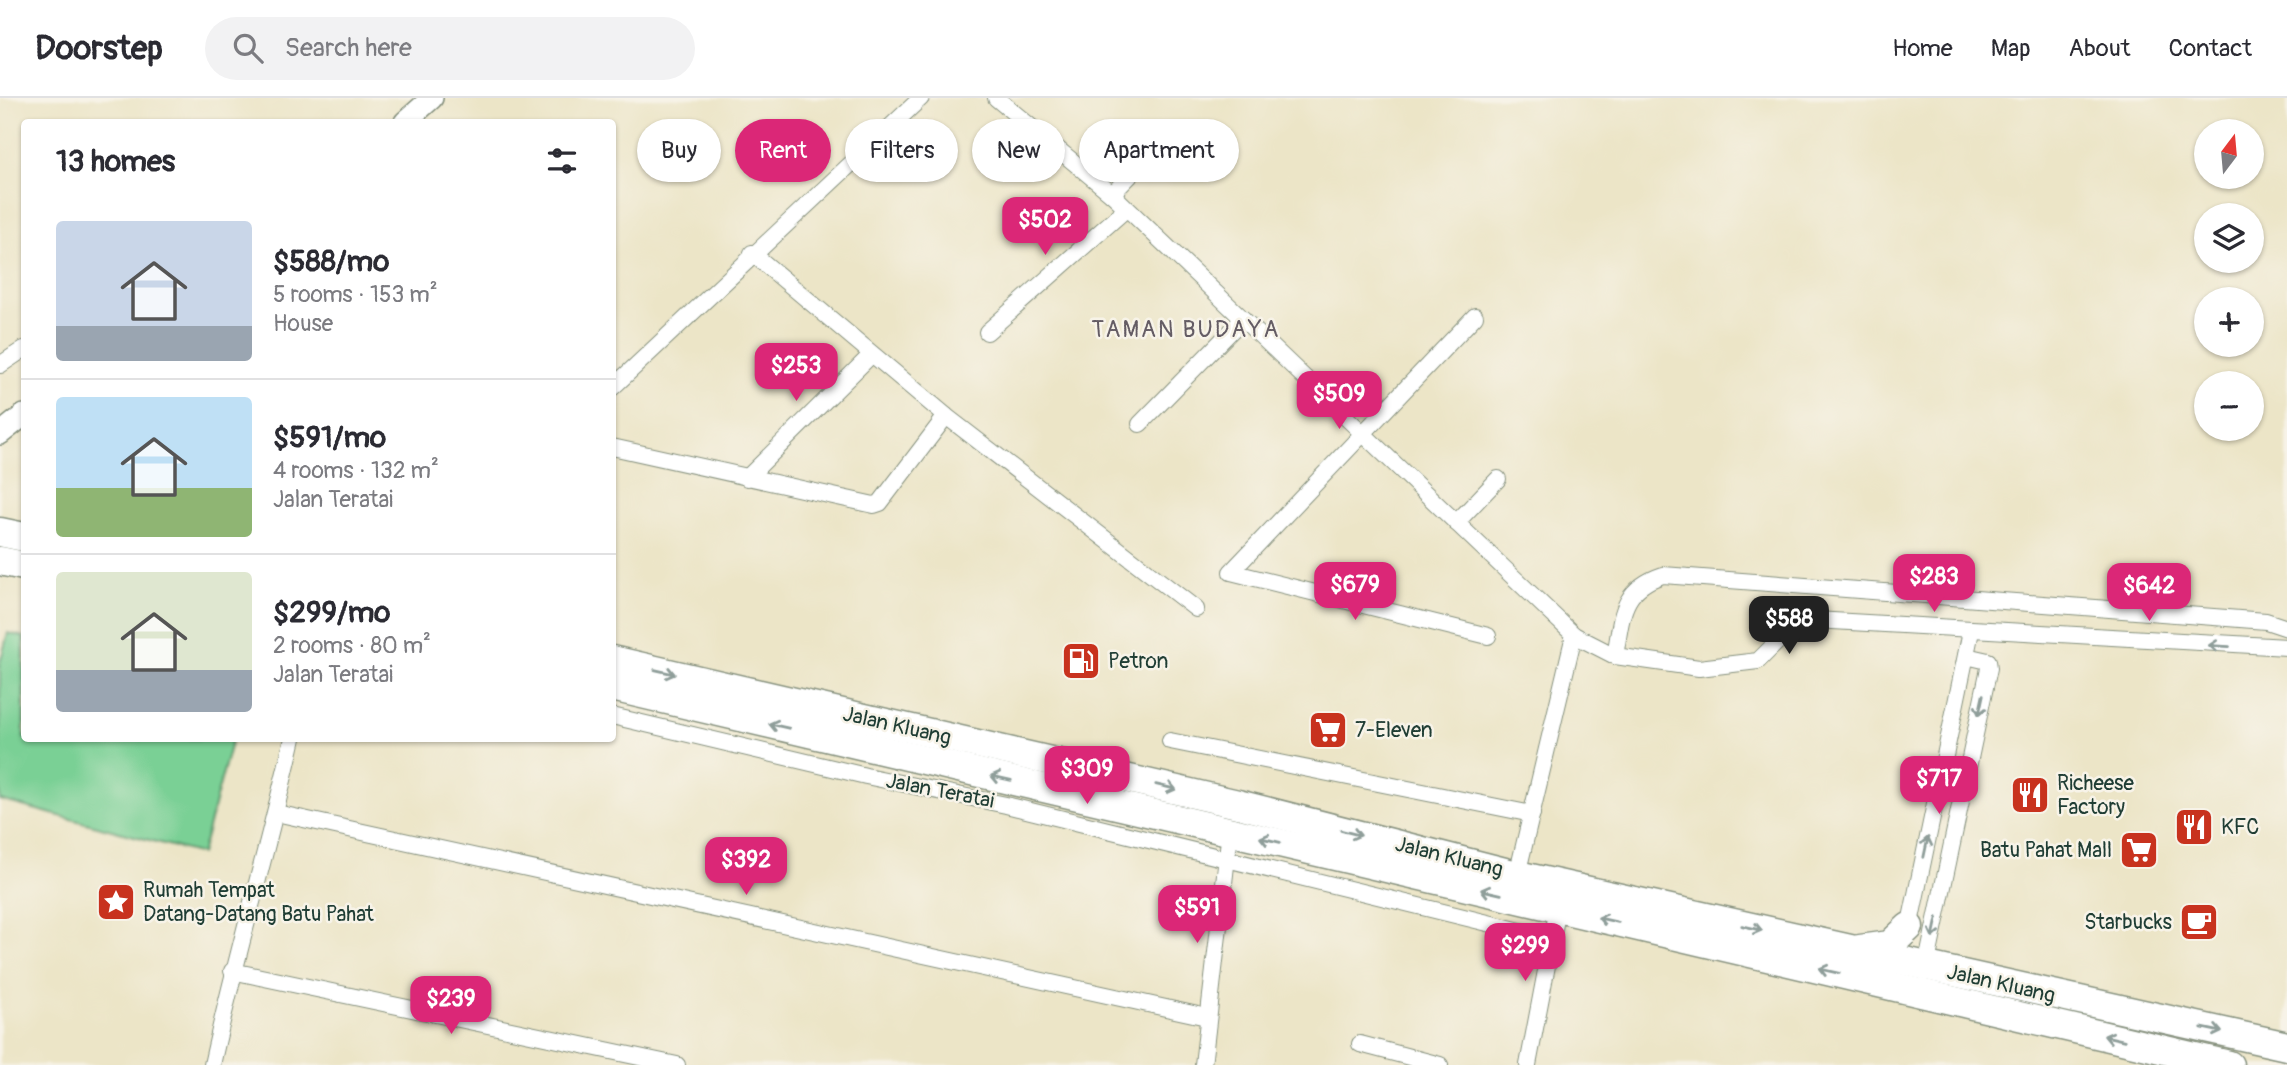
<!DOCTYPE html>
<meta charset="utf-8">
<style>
:root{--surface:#fff;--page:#f2f2f3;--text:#2b2b33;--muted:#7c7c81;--line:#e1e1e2;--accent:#db2777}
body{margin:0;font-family:Pangolin,sans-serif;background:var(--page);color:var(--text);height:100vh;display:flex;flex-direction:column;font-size:26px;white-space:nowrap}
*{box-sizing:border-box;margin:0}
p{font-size:23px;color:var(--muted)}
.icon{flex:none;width:38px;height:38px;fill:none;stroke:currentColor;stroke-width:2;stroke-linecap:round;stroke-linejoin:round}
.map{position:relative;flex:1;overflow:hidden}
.details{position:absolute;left:21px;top:21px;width:595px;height:623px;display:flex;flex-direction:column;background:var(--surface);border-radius:7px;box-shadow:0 2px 5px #0004}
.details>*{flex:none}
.banner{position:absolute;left:637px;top:21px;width:665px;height:63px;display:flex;gap:14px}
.needle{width:46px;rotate:16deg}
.tools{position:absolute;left:2194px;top:21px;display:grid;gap:14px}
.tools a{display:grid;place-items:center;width:70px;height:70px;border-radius:50%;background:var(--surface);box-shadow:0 2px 5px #0004;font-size:35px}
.price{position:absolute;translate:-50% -60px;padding:0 16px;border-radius:14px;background:var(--accent);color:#fff;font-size:23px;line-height:46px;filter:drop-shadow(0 2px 4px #0008)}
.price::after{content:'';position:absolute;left:50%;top:42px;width:21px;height:16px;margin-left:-10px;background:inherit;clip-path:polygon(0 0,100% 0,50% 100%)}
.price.on{background:#222;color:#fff}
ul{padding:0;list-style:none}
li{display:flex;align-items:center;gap:21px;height:175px;padding:0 35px}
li+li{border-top:2px solid var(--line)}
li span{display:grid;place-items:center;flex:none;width:196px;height:140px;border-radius:7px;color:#555}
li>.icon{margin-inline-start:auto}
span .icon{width:84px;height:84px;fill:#fffc;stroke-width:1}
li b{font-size:30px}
h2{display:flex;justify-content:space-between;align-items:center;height:84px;padding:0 35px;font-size:30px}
.pill{padding:0 24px;border-radius:32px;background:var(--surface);box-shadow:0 2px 5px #0004;font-size:24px;line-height:63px}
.pill.on{background:var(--accent);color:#fff}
header{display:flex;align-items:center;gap:42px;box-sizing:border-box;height:98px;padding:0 35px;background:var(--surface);border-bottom:2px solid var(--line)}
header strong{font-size:33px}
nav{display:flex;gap:38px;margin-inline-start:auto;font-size:24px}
.search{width:490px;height:63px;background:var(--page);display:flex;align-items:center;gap:18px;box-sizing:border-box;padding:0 24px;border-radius:38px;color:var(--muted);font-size:26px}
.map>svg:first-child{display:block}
.green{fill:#7ad095;stroke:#4c8664;stroke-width:2}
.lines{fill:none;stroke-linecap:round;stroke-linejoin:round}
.minor-casing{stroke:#86917e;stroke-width:18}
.tertiary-casing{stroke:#86917e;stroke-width:24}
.trunk-casing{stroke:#86917e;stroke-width:31}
.minor{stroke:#fff;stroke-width:16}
.tertiary{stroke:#fff;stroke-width:21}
.trunk{stroke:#fff;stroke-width:28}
.oneway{stroke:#8f9e9a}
.labels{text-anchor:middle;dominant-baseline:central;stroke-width:5;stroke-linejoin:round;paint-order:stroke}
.poi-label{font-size:21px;fill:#1f3d34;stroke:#f7f3e8;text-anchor:start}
.street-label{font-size:21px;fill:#1f3d34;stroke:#f7f3e8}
.neighbourhood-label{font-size:23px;letter-spacing:2px;fill:#645c64;stroke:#f7f3e8}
</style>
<header>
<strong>Doorstep</strong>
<div class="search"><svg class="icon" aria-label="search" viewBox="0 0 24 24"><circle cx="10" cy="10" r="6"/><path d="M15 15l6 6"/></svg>Search here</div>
<nav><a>Home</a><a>Map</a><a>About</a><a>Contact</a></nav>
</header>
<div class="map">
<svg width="2287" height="967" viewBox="0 0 2287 967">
<rect width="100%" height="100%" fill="#f7f3e8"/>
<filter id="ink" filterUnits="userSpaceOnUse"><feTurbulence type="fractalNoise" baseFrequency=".0143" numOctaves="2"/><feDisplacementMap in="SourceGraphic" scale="14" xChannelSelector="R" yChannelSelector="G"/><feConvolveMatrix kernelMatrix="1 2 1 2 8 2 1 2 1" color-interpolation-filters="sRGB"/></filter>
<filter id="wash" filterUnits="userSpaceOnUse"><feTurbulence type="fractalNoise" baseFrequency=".00686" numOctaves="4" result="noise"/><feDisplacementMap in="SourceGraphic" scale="28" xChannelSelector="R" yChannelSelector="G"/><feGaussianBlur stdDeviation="1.57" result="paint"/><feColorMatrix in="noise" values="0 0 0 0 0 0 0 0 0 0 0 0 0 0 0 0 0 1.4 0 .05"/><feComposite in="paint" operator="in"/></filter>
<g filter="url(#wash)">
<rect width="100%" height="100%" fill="#ece5c7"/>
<path class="green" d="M8,535l16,4v101l208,1 -31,115 -201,-54v-137z"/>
</g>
<g filter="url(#ink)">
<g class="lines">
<g class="minor-casing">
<g id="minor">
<path d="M996,0l116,96 462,441 41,21 84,12 59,-7 32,-32 25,-9 472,27"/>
<path d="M1112,96l52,-53"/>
<path d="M752,155l194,163 250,193"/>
<path d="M1475,218l-244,256 257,64"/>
<path d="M987,234l139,-123"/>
<path d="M0,267l24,-16"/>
<path d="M612,290l309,-290"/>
<path d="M1140,326l103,-105"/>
<path d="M612,349l262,58 6,-2 66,-87"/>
<path d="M747,380l124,-123"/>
<path d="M1456,425l42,-44"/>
<path d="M1615,558c7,-38 5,-67 48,-81l603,46 21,7"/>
<path d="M612,618l254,60 140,29 547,134"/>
<path d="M1170,643l362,73"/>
<path d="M276,715l931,204"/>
<path d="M1517,777l57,-240"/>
<path d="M1908,835l63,-302"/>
<path d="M232,873l445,94"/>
<path d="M1925,874l64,-304 -1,-7 -22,-5"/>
<path d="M1360,946l80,21"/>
<path d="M212,967c24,-110 56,-217 81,-327"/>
<path d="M1203,967l27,-234"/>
<path d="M1528,967l30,-157"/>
</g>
</g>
<g class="tertiary-casing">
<g id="tertiary">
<path d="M405,24l27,-24"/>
<path d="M0,336l24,-19"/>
</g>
</g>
<g class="trunk-casing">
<g id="trunk">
<path d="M0,434l24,5"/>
<path d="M0,463l24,5"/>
<path d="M612,562l626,144 279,71 770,171"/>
<path d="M612,589l1617,378"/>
<path d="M1860,851l30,-4 19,-18"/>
</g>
</g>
<use href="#minor" class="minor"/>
<use href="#tertiary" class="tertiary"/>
<use href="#trunk" class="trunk"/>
</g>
<defs><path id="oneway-shaft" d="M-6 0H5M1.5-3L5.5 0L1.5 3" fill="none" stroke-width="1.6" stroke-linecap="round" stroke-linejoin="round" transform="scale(1.75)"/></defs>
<g class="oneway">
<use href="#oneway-shaft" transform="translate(2219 548) rotate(-177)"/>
<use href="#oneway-shaft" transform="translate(665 574) rotate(13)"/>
<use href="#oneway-shaft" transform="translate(1981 607) rotate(102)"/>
<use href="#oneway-shaft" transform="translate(779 628) rotate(-167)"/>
<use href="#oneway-shaft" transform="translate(1001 680) rotate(-167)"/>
<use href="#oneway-shaft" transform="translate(1166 689) rotate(13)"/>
<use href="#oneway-shaft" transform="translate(1351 735) rotate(14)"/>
<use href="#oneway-shaft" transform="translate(1270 742) rotate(-167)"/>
<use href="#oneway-shaft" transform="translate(1926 749) rotate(-78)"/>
<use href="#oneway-shaft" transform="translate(1491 794) rotate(-167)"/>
<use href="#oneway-shaft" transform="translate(1608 822) rotate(-167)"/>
<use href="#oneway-shaft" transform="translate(1752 830) rotate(13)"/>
<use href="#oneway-shaft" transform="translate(1935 830) rotate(102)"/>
<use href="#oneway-shaft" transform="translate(1829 873) rotate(-167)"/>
<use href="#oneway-shaft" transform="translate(2212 932) rotate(12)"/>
<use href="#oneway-shaft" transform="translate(2114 940) rotate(-167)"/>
</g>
</g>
<defs>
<g id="fuel-square" transform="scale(2.0125)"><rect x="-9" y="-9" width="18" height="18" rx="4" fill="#c8321e" stroke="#f7f3e8"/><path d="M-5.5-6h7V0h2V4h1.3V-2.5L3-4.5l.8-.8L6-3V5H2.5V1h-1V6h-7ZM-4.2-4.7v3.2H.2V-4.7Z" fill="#fff"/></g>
<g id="supermarket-square" transform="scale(2.0125)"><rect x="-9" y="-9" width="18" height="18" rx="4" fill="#c8321e" stroke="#f7f3e8"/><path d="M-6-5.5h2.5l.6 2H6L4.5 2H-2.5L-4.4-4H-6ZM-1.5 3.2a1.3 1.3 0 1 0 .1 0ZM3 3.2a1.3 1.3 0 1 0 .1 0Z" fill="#fff"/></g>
<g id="restaurant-square" transform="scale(2.0125)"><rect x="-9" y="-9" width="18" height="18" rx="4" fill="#c8321e" stroke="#f7f3e8"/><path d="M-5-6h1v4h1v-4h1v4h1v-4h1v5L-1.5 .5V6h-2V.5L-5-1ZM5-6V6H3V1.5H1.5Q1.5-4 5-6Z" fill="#fff"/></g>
<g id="sight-square" transform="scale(2.0125)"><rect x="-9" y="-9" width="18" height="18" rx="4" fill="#c8321e" stroke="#f7f3e8"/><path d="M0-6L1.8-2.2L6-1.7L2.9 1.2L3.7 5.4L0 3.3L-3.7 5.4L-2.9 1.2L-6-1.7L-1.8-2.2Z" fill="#fff"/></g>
<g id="cafe-square" transform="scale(2.0125)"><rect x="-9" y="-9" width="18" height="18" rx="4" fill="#c8321e" stroke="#f7f3e8"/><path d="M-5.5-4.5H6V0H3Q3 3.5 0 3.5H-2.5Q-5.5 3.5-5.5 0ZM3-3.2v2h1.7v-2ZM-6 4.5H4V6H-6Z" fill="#fff"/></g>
</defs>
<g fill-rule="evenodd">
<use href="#fuel-square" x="1081" y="563"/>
<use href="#supermarket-square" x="1328" y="632"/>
<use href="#restaurant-square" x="2030" y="697"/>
<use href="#restaurant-square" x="2194" y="729"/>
<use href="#supermarket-square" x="2139" y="752"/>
<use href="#sight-square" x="116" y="804"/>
<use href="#cafe-square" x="2199" y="824"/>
</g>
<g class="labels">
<g class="poi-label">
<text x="1108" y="563">Petron</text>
<text x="1355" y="632">7-Eleven</text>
<text x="2057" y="685">Richeese<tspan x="2057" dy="24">Factory</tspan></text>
<text x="2221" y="729">KFC</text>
<text x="2112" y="752" text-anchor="end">Batu Pahat Mall</text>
<text x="143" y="792">Rumah Tempat<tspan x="143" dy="24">Datang-Datang Batu Pahat</tspan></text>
<text x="2172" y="824" text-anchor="end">Starbucks</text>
</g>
<g class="street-label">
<text transform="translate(897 628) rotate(13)">Jalan Kluang</text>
<text transform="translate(940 693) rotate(11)">Jalan Teratai</text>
<text transform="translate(1449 759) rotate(14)">Jalan Kluang</text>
<text transform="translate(2001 886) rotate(13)">Jalan Kluang</text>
</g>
<g class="neighbourhood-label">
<text x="1186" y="231">TAMAN BUDAYA</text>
</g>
</g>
</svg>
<div class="tools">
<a><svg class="needle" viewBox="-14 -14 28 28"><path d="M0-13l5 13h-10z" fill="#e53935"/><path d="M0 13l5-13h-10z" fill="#7c7c81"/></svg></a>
<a><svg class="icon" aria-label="layers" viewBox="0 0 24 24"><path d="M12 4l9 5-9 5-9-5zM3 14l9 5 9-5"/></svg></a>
<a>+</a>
<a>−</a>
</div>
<b class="price" style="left:1045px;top:159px">$502</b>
<b class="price" style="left:796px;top:305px">$253</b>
<b class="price" style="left:1339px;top:333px">$509</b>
<b class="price" style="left:1934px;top:516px">$283</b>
<b class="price" style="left:1355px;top:524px">$679</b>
<b class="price" style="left:2149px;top:525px">$642</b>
<b class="price on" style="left:1789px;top:558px">$588</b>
<b class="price" style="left:1087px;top:708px">$309</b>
<b class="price" style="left:1939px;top:718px">$717</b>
<b class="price" style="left:746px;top:799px">$392</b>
<b class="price" style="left:1197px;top:847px">$591</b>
<b class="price" style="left:1525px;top:885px">$299</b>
<b class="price" style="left:451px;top:938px">$239</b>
<div class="banner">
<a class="pill">Buy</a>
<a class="pill on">Rent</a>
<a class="pill">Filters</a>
<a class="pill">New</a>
<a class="pill">Apartment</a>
</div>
<section class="details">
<h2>13 homes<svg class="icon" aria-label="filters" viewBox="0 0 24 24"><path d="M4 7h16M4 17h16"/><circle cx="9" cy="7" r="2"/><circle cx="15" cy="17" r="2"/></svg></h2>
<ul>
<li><span style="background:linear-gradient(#c9d6e8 75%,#9aa5b1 0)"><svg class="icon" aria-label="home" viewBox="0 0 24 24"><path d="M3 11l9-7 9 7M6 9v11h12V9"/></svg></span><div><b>$588/mo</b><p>5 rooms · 153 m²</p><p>House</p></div></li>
<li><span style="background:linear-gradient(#bfe0f5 65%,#8fb573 0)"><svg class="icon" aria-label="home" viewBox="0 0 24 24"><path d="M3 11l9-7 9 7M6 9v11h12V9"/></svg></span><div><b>$591/mo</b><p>4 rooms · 132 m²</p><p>Jalan Teratai</p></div></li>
<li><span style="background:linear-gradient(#dfe7d0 70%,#9aa5b1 0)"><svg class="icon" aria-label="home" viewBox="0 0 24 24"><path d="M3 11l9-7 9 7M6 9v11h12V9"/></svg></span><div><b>$299/mo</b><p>2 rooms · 80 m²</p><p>Jalan Teratai</p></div></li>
</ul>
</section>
</div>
